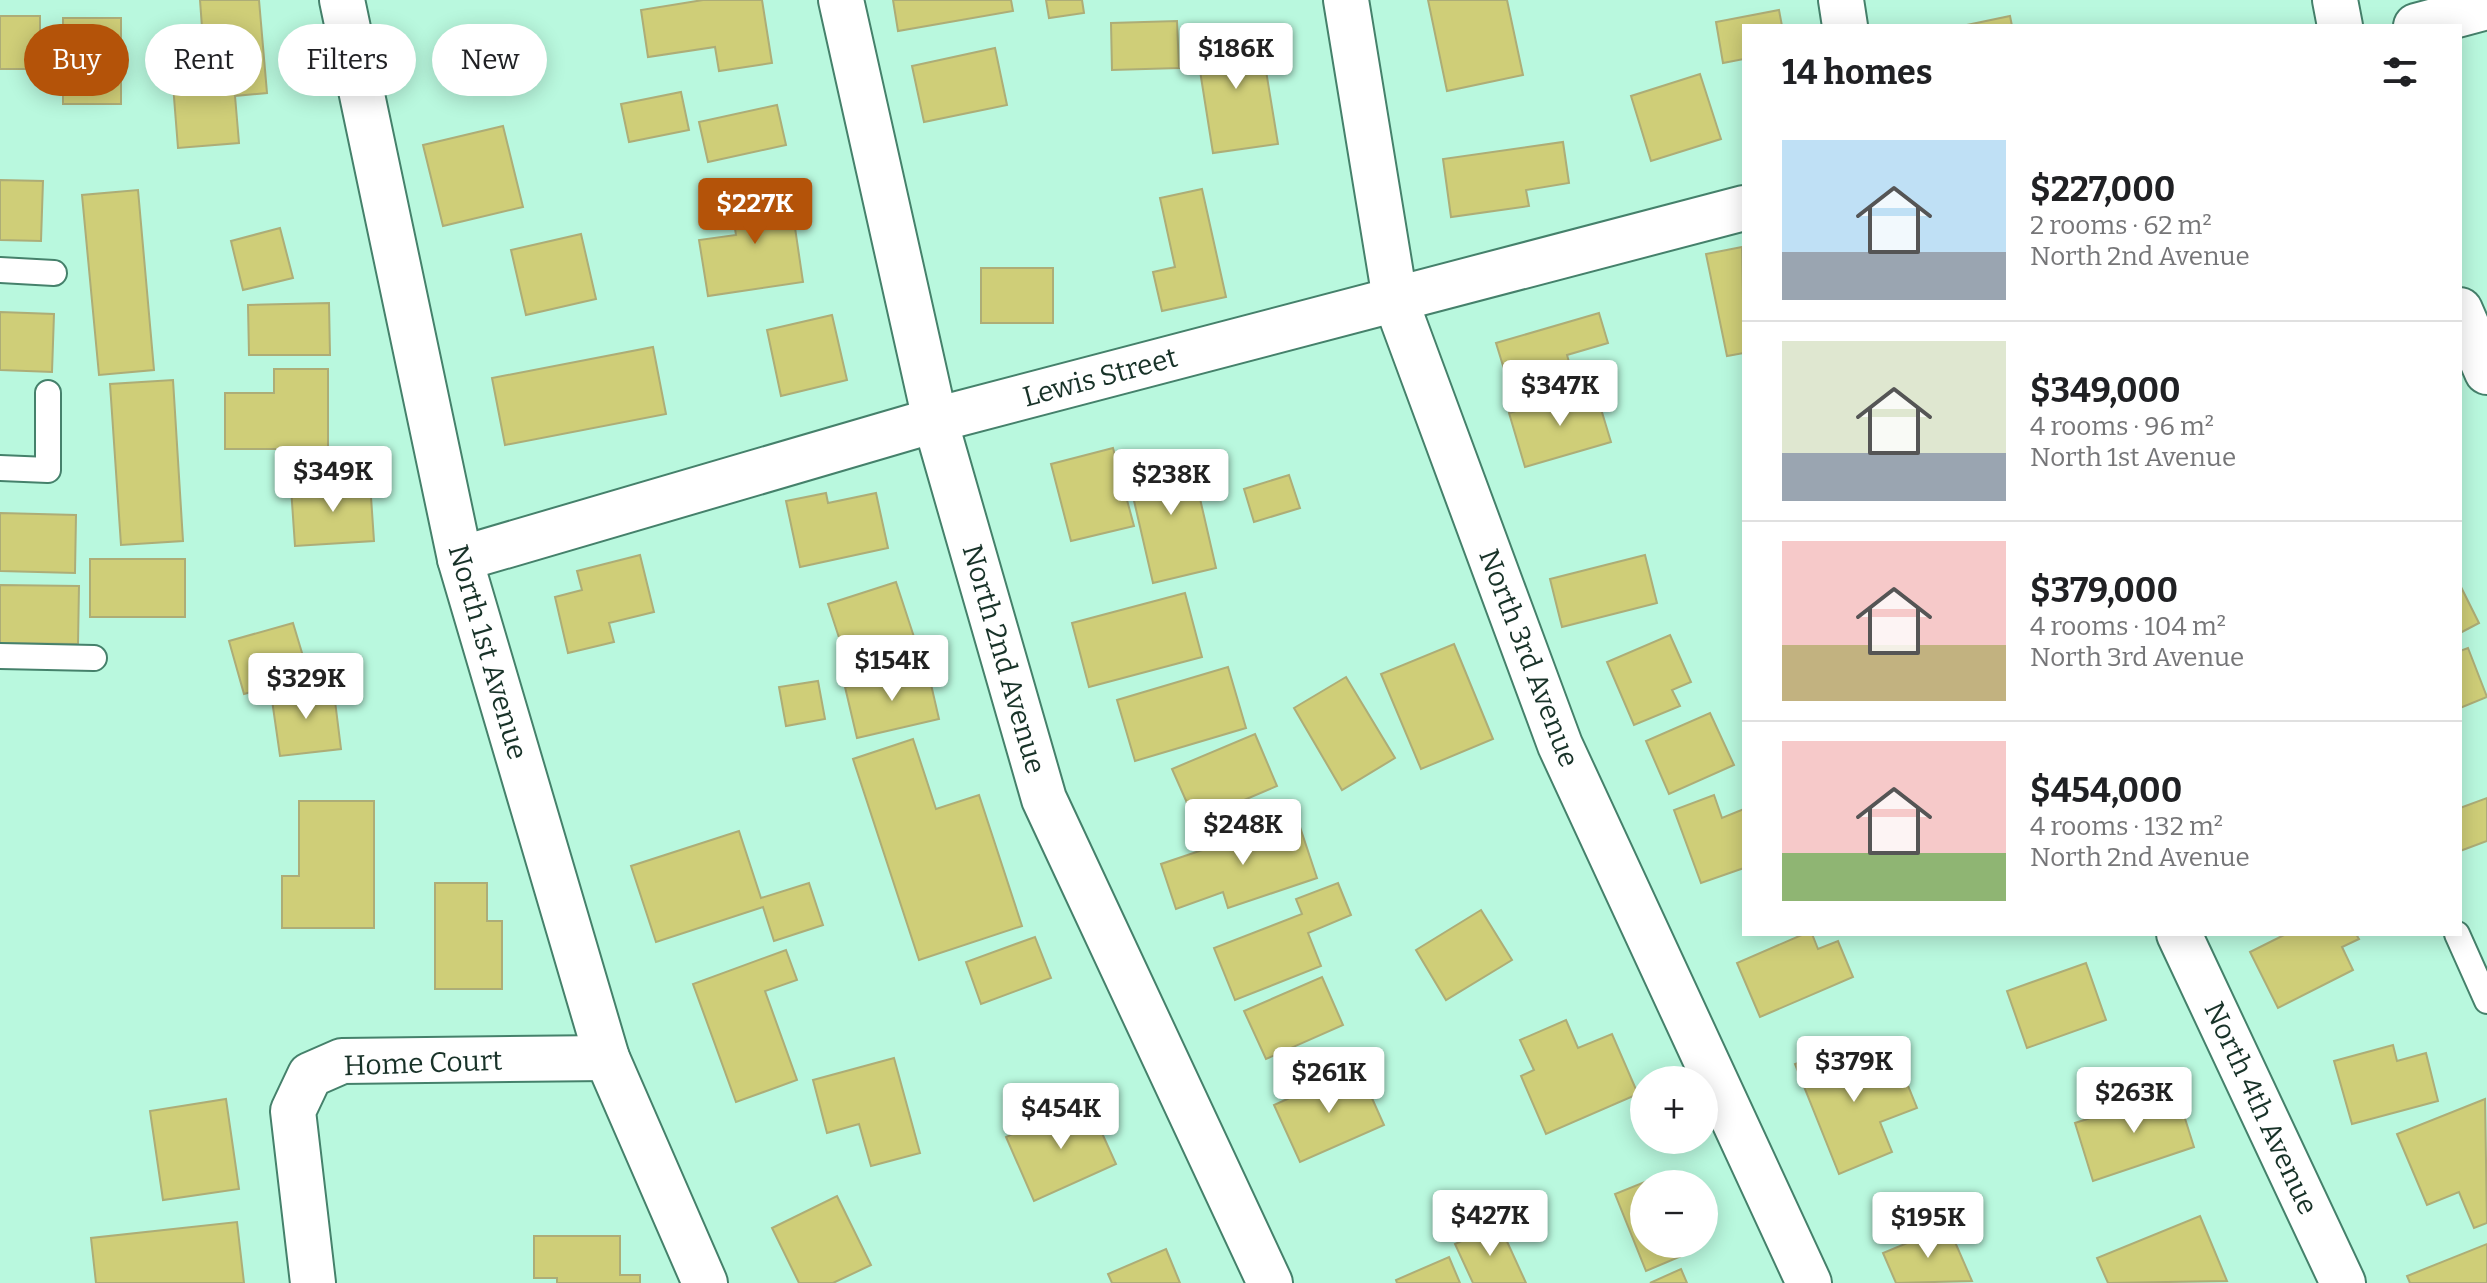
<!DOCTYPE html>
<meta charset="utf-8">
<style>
:root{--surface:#fff;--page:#f6f6f6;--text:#202124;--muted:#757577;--line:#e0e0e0;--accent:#b45309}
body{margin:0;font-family:Bitter,serif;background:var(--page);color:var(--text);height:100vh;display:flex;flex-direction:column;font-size:30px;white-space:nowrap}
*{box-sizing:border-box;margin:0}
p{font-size:26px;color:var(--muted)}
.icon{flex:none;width:44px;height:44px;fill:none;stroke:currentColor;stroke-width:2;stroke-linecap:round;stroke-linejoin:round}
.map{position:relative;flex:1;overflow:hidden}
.panel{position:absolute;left:1742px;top:24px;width:720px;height:912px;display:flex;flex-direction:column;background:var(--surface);border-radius:0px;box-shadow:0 4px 20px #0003}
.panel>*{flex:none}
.guide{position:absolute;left:24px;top:24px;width:760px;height:72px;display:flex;gap:16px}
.buttons{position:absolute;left:1630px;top:1066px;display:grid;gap:16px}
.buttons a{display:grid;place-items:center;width:88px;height:88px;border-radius:50%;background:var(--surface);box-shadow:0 4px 20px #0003;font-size:40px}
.price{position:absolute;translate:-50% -68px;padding:0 18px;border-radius:8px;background:#fff;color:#222;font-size:26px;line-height:52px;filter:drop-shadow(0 2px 4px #0008)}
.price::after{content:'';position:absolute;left:50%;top:48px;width:24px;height:18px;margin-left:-12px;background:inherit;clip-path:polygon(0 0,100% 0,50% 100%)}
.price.on{background:var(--accent);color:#fff}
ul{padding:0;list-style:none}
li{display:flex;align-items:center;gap:24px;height:200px;padding:0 40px}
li+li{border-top:2px solid var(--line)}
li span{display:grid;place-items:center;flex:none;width:224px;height:160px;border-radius:0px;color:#555}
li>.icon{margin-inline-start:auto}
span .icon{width:96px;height:96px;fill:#fffc;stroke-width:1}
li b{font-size:34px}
h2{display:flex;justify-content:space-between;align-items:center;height:96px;padding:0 40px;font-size:34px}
.pill{padding:0 28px;border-radius:36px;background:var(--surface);box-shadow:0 4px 20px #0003;font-size:28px;line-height:72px}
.pill.on{background:var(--accent);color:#fff}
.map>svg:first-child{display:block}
.building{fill:#cfce78;stroke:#adad77;stroke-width:2}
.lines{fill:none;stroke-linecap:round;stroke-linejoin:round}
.service-casing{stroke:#45816b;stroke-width:28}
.minor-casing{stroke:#45816b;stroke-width:48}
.service{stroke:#fff;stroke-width:24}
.minor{stroke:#fff;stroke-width:44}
.labels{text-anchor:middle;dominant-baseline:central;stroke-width:6;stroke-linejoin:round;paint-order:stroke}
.street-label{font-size:28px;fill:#183228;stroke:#fff}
</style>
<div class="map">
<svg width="2487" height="1283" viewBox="0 0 2487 1283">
<rect width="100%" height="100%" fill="#b9f8de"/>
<g class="building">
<path d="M200,0h59l8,93 -32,3 4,47 -61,5 -6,-76 33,-3z"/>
<path d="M703,0h59l10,63 -53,8 -4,-24 -67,10 -7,-47z"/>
<path d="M893,0h118l2,11 -115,20z"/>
<path d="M1046,0h36l2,13 -35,5z"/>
<path d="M1428,0h79l16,75 -76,16z"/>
<path d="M1779,10l3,16h-38v33l-21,4 -7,-41z"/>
<rect x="0" y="16" width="40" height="53"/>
<path d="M2010,16l2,10h-50z"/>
<rect x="63" y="18" width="58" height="86"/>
<path d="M1177,21l2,47 -67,2 -1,-47z"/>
<path d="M1259,28l19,116 -65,9 -18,-114z"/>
<path d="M995,48l12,57 -83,17 -12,-56z"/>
<path d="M1700,74l21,65 -70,22 -20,-65z"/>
<path d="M681,92l8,38 -60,12 -8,-38z"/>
<path d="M777,105l9,40 -78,17 -9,-40z"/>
<path d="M503,126l20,81 -80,19 -20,-81z"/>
<path d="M1563,142l6,41 -43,7 3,16 -78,11 -8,-58z"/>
<path d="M0,180l43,1 -2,60 -41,-1z"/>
<path d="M789,187l14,95 -95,14 -9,-56 37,-5 -6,-39z"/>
<path d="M1202,189l24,108 -64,14 -9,-39 22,-5 -15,-69z"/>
<path d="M138,190l16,180 -55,5 -17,-180z"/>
<path d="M280,228l13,50 -50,12 -12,-49z"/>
<path d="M581,234l15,65 -70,16 -15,-65z"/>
<path d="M1742,247l2,106 -17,3 -21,-102z"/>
<rect x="981" y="268" width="72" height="55"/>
<path d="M329,303l1,52h-81l-1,-50z"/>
<path d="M0,312l54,2 -2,58 -52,-2z"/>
<path d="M1599,313l9,30 -41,12 10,35 -61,18 -20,-65z"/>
<path d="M832,315l15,65 -66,16 -14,-66z"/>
<path d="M653,347l13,67 -161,31 -13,-67z"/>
<path d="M274,369h54v80h-103v-56h49z"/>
<path d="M173,380l10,161 -62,4 -11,-161z"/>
<path d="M1595,389l16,53 -86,25 -16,-54z"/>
<path d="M1113,448l21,78 -63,15 -20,-77z"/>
<path d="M1189,451l27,117 -63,15 -27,-117z"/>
<path d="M1289,475l11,33 -46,14 -10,-33z"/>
<path d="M370,482l4,59 -79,5 -4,-58z"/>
<path d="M826,493l2,10 48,-10 12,55 -88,19 -14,-66z"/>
<path d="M0,513l76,2 -1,58 -75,-2z"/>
<path d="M640,555l14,57 -45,11 5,19 -46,11 -13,-56 27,-7 -5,-19z"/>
<path d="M1645,555l12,48 -95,24 -12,-48z"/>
<rect x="90" y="559" width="95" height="58"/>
<path d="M896,582l20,61 -68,22 -20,-61z"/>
<path d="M0,585l79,1 -1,58 -78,-1z"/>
<path d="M2460,585l19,38 -19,10z"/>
<path d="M1185,593l17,64 -113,30 -17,-64z"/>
<path d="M293,623l16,53 -65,18 -15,-53z"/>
<path d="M1670,635l21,47 -19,8 8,16 -46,19 -27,-63z"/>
<path d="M1454,644l39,95 -72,30 -40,-95z"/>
<path d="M2468,648l19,49 -27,11v-57z"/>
<path d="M927,667l12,52 -82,19 -12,-51z"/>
<path d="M1228,667l18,61 -111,33 -18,-61z"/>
<path d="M1346,677l49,81 -53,32 -48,-82z"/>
<path d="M818,681l7,38 -39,7 -7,-39z"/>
<path d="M333,685l8,64 -61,7 -9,-63z"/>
<path d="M1710,713l24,52 -65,29 -23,-53z"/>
<path d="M1255,734l22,52 -82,35 -23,-52z"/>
<path d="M913,739l23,70 43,-14 43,131 -103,34 -66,-201z"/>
<path d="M1714,795l8,23 22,-9v59l-43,15 -27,-73z"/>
<path d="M2487,798v43l-27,10v-43z"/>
<path d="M299,801h75v127h-92v-52h17z"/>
<path d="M1297,818l20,60 -89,30 -5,-16 -47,17 -15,-45z"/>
<path d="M739,831l22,67 48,-15 14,42 -49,16 -11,-34 -107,35 -25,-76z"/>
<path d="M435,883h52v38h15v68h-67z"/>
<path d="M1338,883l13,32 -43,18 13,33 -86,34 -21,-52 88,-34 -6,-15z"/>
<path d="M1481,910l31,50 -66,40 -30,-50z"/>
<path d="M1804,934h8l6,15 20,-8 15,36 -93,40 -23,-54z"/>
<path d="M2286,934h70l3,5 -17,8 11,23 -75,38 -28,-56z"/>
<path d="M1035,937l16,41 -70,26 -15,-42z"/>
<path d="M786,950l11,30 -32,11 32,89 -61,22 -43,-118z"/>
<path d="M2086,963l20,57 -79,28 -20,-57z"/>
<path d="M1322,977l21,48 -77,34 -22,-48z"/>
<path d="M1566,1020l12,28 34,-14 26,60 -92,40 -25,-58 13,-6 -14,-30z"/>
<path d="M1849,1043l13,33 36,-15 19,47 -37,14 12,30 -53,22 -44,-110z"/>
<path d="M2393,1045l4,16 29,-8 12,48 -86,23 -18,-63z"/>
<path d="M894,1058l26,95 -49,13 -12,-42 -32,9 -14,-53z"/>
<path d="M1358,1067l26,58 -84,37 -26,-57z"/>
<path d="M2176,1090l18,57 -101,34 -18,-58z"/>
<path d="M226,1099l13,90 -76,11 -13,-89z"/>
<path d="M2485,1099l2,124 -13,5 -15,-36 -32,13 -30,-71z"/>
<path d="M1087,1100l29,64 -82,37 -28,-64z"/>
<path d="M1667,1173l4,11h-27v60h52l2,5 -52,22 -31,-77z"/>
<path d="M837,1196l34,69 -38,18h-34l-27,-55z"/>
<path d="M2200,1216l27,65 -119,2 -11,-25z"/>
<path d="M237,1222l7,61h-148l-5,-45z"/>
<path d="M1499,1224l27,59h-53l-18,-39z"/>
<path d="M1948,1226l24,55 -76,2 -13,-30z"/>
<path d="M534,1236h86v39h20v8h-83v-5h-23z"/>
<path d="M2487,1244v39h-77l-3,-7z"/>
<path d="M1166,1249l14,34h-68l-4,-9z"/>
<path d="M1449,1257l11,26h-63l-1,-3z"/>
<path d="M1681,1269l6,14h-37z"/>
</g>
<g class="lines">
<g class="service-casing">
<g id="service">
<path d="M0,270l54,3"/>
<path d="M0,468l48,2v-77"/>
<path d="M0,656l94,2"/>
<path d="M2457,934l30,67"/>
</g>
</g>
<g class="minor-casing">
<g id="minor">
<path d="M342,0l118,559 147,499 98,225"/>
<path d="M841,0l94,420 109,379 226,484"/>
<path d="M1346,0l49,299 165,446 249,538"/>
<path d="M1841,0l4,26"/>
<path d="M2335,0l5,26"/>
<path d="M2416,26l71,-19"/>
<path d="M2460,310l27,62"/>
<path d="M460,559l475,-139 809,-212"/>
<path d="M2179,934l164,349"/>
<path d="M313,1283l-20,-172 17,-36 32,-14 265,-3"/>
</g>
</g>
<use href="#service" class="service"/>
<use href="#minor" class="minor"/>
</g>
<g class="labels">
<g class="street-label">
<text transform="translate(1100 377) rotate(-15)">Lewis Street</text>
<text transform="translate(488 652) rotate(74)">North 1st Avenue</text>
<text transform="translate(1529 658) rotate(69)">North 3rd Avenue</text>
<text transform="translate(1004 659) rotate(74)">North 2nd Avenue</text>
<text transform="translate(423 1063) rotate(-2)">Home Court</text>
<text transform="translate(2261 1108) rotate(65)">North 4th Avenue</text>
</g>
</g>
</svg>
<div class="buttons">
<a>+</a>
<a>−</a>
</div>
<b class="price" style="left:1236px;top:91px">$186K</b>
<b class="price on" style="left:755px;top:246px">$227K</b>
<b class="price" style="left:1560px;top:428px">$347K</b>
<b class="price" style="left:333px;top:514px">$349K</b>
<b class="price" style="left:1171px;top:517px">$238K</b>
<b class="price" style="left:892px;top:703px">$154K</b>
<b class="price" style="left:306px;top:721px">$329K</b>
<b class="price" style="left:1243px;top:867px">$248K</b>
<b class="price" style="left:1854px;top:1104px">$379K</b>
<b class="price" style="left:1329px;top:1115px">$261K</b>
<b class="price" style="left:2134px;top:1135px">$263K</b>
<b class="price" style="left:1061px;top:1151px">$454K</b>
<b class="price" style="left:1490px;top:1258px">$427K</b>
<b class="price" style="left:1928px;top:1260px">$195K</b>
<div class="guide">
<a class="pill on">Buy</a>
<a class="pill">Rent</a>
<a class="pill">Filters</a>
<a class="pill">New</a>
</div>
<section class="panel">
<h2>14 homes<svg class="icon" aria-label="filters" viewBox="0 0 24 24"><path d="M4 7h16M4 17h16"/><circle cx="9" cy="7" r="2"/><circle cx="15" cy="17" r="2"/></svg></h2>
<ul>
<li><span style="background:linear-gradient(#bfe0f5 70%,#9aa5b1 0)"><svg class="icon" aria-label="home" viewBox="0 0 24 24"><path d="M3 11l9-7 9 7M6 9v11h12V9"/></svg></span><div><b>$227,000</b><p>2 rooms · 62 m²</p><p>North 2nd Avenue</p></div></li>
<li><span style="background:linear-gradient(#dfe7d0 70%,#9aa5b1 0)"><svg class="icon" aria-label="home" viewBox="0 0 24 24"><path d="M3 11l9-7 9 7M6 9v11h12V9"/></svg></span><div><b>$349,000</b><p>4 rooms · 96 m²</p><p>North 1st Avenue</p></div></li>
<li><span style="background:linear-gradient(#f6c9c9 65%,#c2b280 0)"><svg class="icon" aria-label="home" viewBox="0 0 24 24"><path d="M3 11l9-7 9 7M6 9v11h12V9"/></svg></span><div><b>$379,000</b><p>4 rooms · 104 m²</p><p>North 3rd Avenue</p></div></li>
<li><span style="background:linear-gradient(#f6c9c9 70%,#8fb573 0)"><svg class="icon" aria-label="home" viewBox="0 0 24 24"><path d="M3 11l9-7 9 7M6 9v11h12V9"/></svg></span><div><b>$454,000</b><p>4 rooms · 132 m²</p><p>North 2nd Avenue</p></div></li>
</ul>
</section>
</div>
